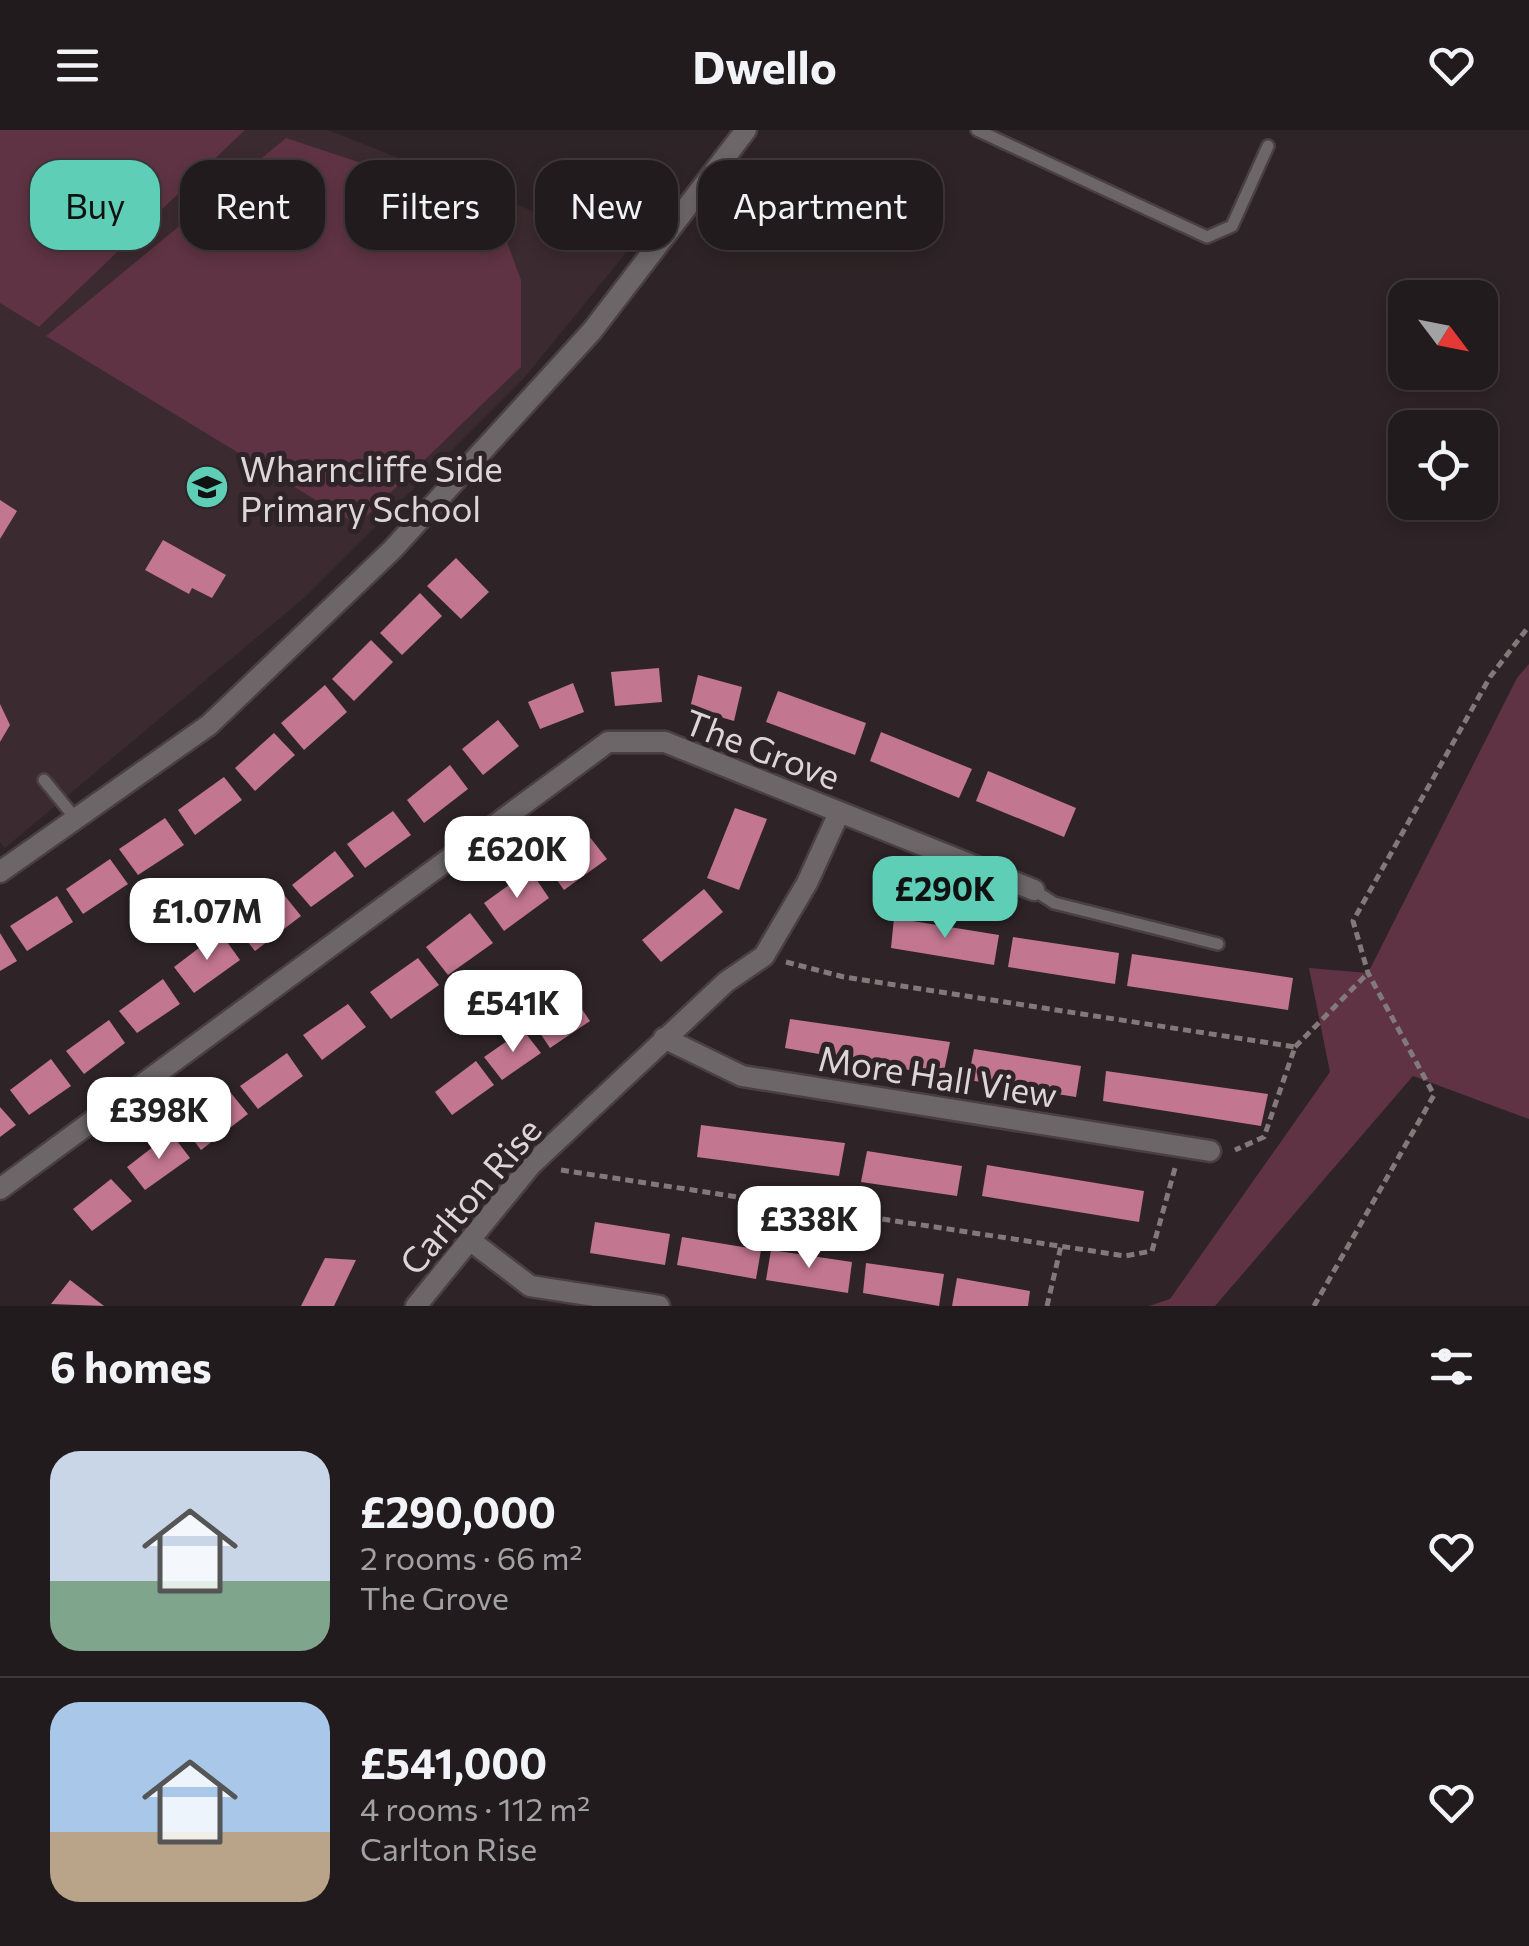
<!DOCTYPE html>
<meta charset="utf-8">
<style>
:root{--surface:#221b1d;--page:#2e282a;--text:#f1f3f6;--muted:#a2a1a4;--line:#3f393b;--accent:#5eceb7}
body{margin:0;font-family:Commissioner,sans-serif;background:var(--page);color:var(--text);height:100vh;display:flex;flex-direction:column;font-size:38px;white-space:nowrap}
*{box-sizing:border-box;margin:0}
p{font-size:32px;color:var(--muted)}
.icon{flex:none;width:55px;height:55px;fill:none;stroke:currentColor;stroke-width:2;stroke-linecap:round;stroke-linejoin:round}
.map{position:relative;height:1176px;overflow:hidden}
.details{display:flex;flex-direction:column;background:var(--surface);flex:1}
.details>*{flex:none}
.top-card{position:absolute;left:30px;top:30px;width:1000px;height:90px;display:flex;gap:20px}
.needle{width:65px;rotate:122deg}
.controls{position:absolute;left:1388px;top:150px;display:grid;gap:20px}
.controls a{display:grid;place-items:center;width:110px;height:110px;border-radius:20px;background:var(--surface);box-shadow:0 5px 15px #0003,0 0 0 2px var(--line);font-size:50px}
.price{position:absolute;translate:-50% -85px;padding:0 22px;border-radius:20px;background:#fff;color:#222;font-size:32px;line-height:65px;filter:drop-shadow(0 2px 5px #0008)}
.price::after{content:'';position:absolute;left:50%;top:60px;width:30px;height:22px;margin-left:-15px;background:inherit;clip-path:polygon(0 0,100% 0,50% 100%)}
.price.current{background:var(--accent);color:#111}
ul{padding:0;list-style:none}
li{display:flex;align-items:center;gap:30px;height:250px;padding:0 50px}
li+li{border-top:2px solid var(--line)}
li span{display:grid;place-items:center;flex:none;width:280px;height:200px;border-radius:30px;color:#555}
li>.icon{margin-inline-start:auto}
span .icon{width:120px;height:120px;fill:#fffc;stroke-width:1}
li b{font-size:42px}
h2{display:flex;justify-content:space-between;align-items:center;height:120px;padding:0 50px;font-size:42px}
.chip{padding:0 35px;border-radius:30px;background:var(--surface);box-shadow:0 5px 15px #0003,0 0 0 2px var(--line);font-size:35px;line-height:90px}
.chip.current{background:var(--accent);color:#111}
header{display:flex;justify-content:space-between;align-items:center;height:130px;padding:0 50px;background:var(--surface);font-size:45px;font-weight:700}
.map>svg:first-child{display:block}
.built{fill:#3b2a2f}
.green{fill:#5f3343}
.building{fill:#c27690}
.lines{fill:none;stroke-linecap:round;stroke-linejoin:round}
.service-casing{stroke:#4a4043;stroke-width:16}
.minor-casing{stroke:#4a4043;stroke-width:25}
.tertiary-casing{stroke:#4a4043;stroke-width:25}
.path{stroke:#82797b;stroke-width:5;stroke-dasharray:8 5;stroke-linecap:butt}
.service{stroke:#6c6668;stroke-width:11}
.minor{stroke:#6c6668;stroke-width:20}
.tertiary{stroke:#6c6668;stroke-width:20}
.labels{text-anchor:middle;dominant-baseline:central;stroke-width:10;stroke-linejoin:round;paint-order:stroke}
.poi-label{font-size:35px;fill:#ddd6d8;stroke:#2e2427;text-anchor:start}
.street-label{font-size:35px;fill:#ddd6d8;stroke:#2e2427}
</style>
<header><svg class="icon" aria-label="menu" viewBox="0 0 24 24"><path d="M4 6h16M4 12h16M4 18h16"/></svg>Dwello<svg class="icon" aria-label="heart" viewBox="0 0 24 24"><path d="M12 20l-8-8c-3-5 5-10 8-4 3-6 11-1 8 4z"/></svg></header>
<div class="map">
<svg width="1529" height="1176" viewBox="0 0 1529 1176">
<rect width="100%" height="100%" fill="#2e2427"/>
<path class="built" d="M245,0h83l301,119 -104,128 -220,220 -300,251 -5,-6v-539l40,23z"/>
<g class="green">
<path d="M0,0h245l-206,197 -39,-24z"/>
<path d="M286,8l208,69 27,73v87l-164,158 -311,-189z"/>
<path d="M1529,534v455l-116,-43 -198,230h-66l21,-7 160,-227 -21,-104 59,5 149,-295z"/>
</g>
<g class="building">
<path d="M0,370l17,11 -17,28z"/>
<path d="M163,410l63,35 -14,23 -20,-10 -3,6 -44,-24z"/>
<path d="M456,428l33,34 -28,27 -34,-33z"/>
<path d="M420,463l22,23 -40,39 -22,-22z"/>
<path d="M371,510l22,22 -39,39 -22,-22z"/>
<path d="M659,538l3,34 -47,4 -4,-34z"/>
<path d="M698,545l44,12 -8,34 -44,-13z"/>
<path d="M573,553l11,29 -44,17 -12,-27z"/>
<path d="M325,555l22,27 -43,38 -23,-27z"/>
<path d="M778,561l88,32 -11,32 -89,-33z"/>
<path d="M0,574l10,21 -10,17z"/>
<path d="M498,590l21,26 -36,29 -21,-26z"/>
<path d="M881,602l91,37 -13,29 -89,-37z"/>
<path d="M274,603l21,22 -40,36 -20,-23z"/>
<path d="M450,635l18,24 -44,34 -17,-23z"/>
<path d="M988,641l88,37 -12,29 -88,-36z"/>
<path d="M224,647l18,23 -47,35 -17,-25z"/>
<path d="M735,678l32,11 -28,71 -32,-12z"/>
<path d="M393,681l18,24 -46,33 -18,-24z"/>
<path d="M165,688l19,27 -46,30 -19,-26z"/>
<path d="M585,701l22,28 -43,31 -20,-28z"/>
<path d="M335,721l19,25 -43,31 -19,-22z"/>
<path d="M110,729l18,25 -45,30 -17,-25z"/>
<path d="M530,740l19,28 -45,33 -20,-28z"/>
<path d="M704,759l19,23 -62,50 -19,-22z"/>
<path d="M281,761l20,25 -46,35 -20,-25z"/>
<path d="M57,766l16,26 -46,29 -17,-25z"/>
<path d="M470,783l23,30 -45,32 -22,-28z"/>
<path d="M894,788l105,17 -5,30 -103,-17z"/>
<path d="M220,802l20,28 -46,33 -20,-26z"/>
<path d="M0,803l17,28 -17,10z"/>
<path d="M1013,807l106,16 -4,31 -107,-17z"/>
<path d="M1132,824l161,24 -5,32 -161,-24z"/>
<path d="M418,828l21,27 -48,34 -21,-27z"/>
<path d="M163,849l17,25 -43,29 -18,-22z"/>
<path d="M573,866l17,25 -40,27 -16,-24z"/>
<path d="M348,874l18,23 -44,33 -19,-25z"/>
<path d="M790,889l160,23 -7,34 -158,-28z"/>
<path d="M109,890l16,23 -41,31 -18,-23z"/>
<path d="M523,900l18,23 -39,27 -18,-23z"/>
<path d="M974,919l107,17 -5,31 -108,-17z"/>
<path d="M287,923l16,23 -45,33 -18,-23z"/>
<path d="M51,929l20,27 -42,29 -19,-25z"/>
<path d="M476,931l18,24 -42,30 -17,-23z"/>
<path d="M1106,941l162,23 -7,32 -158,-25z"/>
<path d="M230,962l18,22 -47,36 -18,-24z"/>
<path d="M0,977l16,18 -16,12z"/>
<path d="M701,995l144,18 -6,33 -142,-19z"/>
<path d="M171,1003l19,25 -45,32 -18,-23z"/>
<path d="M867,1021l95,15 -5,30 -96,-14z"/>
<path d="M987,1035l157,26 -5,31 -157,-26z"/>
<path d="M111,1049l21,22 -40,30 -19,-22z"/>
<path d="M595,1092l75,12 -5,31 -75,-12z"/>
<path d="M682,1107l79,13 -5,29 -79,-14z"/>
<path d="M771,1120l81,12 -4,31 -82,-13z"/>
<path d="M325,1128l31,2 -22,46h-33z"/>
<path d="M866,1133l78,11 -5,32 -76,-13z"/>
<path d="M957,1148l73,13 -2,15h-76z"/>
<path d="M70,1150l21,16 13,10 -53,-2z"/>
</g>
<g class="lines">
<g class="service-casing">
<g id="service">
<path d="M977,0l230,107 25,-11 36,-80"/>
<path d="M44,650l32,39"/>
<path d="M1034,760l20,13 164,41"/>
</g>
</g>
<g class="minor-casing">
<g id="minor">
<path d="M664,908l78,38 468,75"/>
<path d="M0,1059l608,-447h57l369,148"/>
<path d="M471,1111l59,45 129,20"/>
<path d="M416,1176l115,-141 195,-183 38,-26 43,-73 32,-70"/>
</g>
</g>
<g class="tertiary-casing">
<path id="tertiary" d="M0,742l209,-147 183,-175 200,-219 154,-201"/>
</g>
<g class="path">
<path d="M786,832l58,15 451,70 -31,90 -29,13"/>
<path d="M1295,917l73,-74"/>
<path d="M561,1040l564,86 27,-5 23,-83"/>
<path d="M1047,1176l14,-60"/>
<path d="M1314,1176l120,-211 -66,-122 -15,-52 137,-244 39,-51"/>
</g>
<use href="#service" class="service"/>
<use href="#minor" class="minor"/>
<use href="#tertiary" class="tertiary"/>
</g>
<defs>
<g id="school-disc" transform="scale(2.25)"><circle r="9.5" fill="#5eceb7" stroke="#2e2427"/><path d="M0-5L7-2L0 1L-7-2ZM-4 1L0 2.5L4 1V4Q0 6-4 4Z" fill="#111"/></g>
</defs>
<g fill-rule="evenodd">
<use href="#school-disc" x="207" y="357"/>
</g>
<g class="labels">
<g class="poi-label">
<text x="240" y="337">Wharncliffe Side<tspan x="240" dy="40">Primary School</tspan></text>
</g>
<g class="street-label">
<text transform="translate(763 618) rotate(21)">The Grove</text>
<text transform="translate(938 945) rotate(9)">More Hall View</text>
<text transform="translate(469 1065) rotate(-49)">Carlton Rise</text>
</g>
</g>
</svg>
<div class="controls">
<a><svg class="needle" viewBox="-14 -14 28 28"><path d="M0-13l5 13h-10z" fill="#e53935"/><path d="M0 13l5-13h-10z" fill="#a2a1a4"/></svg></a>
<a><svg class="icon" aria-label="locate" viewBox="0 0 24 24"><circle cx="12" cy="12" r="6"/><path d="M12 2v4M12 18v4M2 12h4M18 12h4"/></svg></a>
</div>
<b class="price" style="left:517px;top:771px">£620K</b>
<b class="price current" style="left:945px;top:811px">£290K</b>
<b class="price" style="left:207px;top:833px">£1.07M</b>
<b class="price" style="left:513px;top:925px">£541K</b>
<b class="price" style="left:159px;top:1032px">£398K</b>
<b class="price" style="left:809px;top:1141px">£338K</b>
<div class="top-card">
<a class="chip current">Buy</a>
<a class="chip">Rent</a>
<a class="chip">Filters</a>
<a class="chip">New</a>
<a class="chip">Apartment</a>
</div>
</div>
<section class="details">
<h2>6 homes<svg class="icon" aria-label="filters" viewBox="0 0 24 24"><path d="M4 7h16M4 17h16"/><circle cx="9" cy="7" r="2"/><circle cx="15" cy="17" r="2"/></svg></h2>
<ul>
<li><span style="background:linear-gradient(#c9d6e8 65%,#7fa58c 0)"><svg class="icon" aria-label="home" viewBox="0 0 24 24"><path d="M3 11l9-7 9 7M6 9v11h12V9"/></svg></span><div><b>£290,000</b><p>2 rooms · 66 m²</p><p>The Grove</p></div><svg class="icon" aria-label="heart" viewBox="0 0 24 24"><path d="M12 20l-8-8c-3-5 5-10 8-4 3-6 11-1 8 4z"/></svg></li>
<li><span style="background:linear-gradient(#a9c7e8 65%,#b9a48a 0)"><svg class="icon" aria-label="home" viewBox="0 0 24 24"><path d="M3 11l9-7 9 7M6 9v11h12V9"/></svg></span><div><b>£541,000</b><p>4 rooms · 112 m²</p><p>Carlton Rise</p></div><svg class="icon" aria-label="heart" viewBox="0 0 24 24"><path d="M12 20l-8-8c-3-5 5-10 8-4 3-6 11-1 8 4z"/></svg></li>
</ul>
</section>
